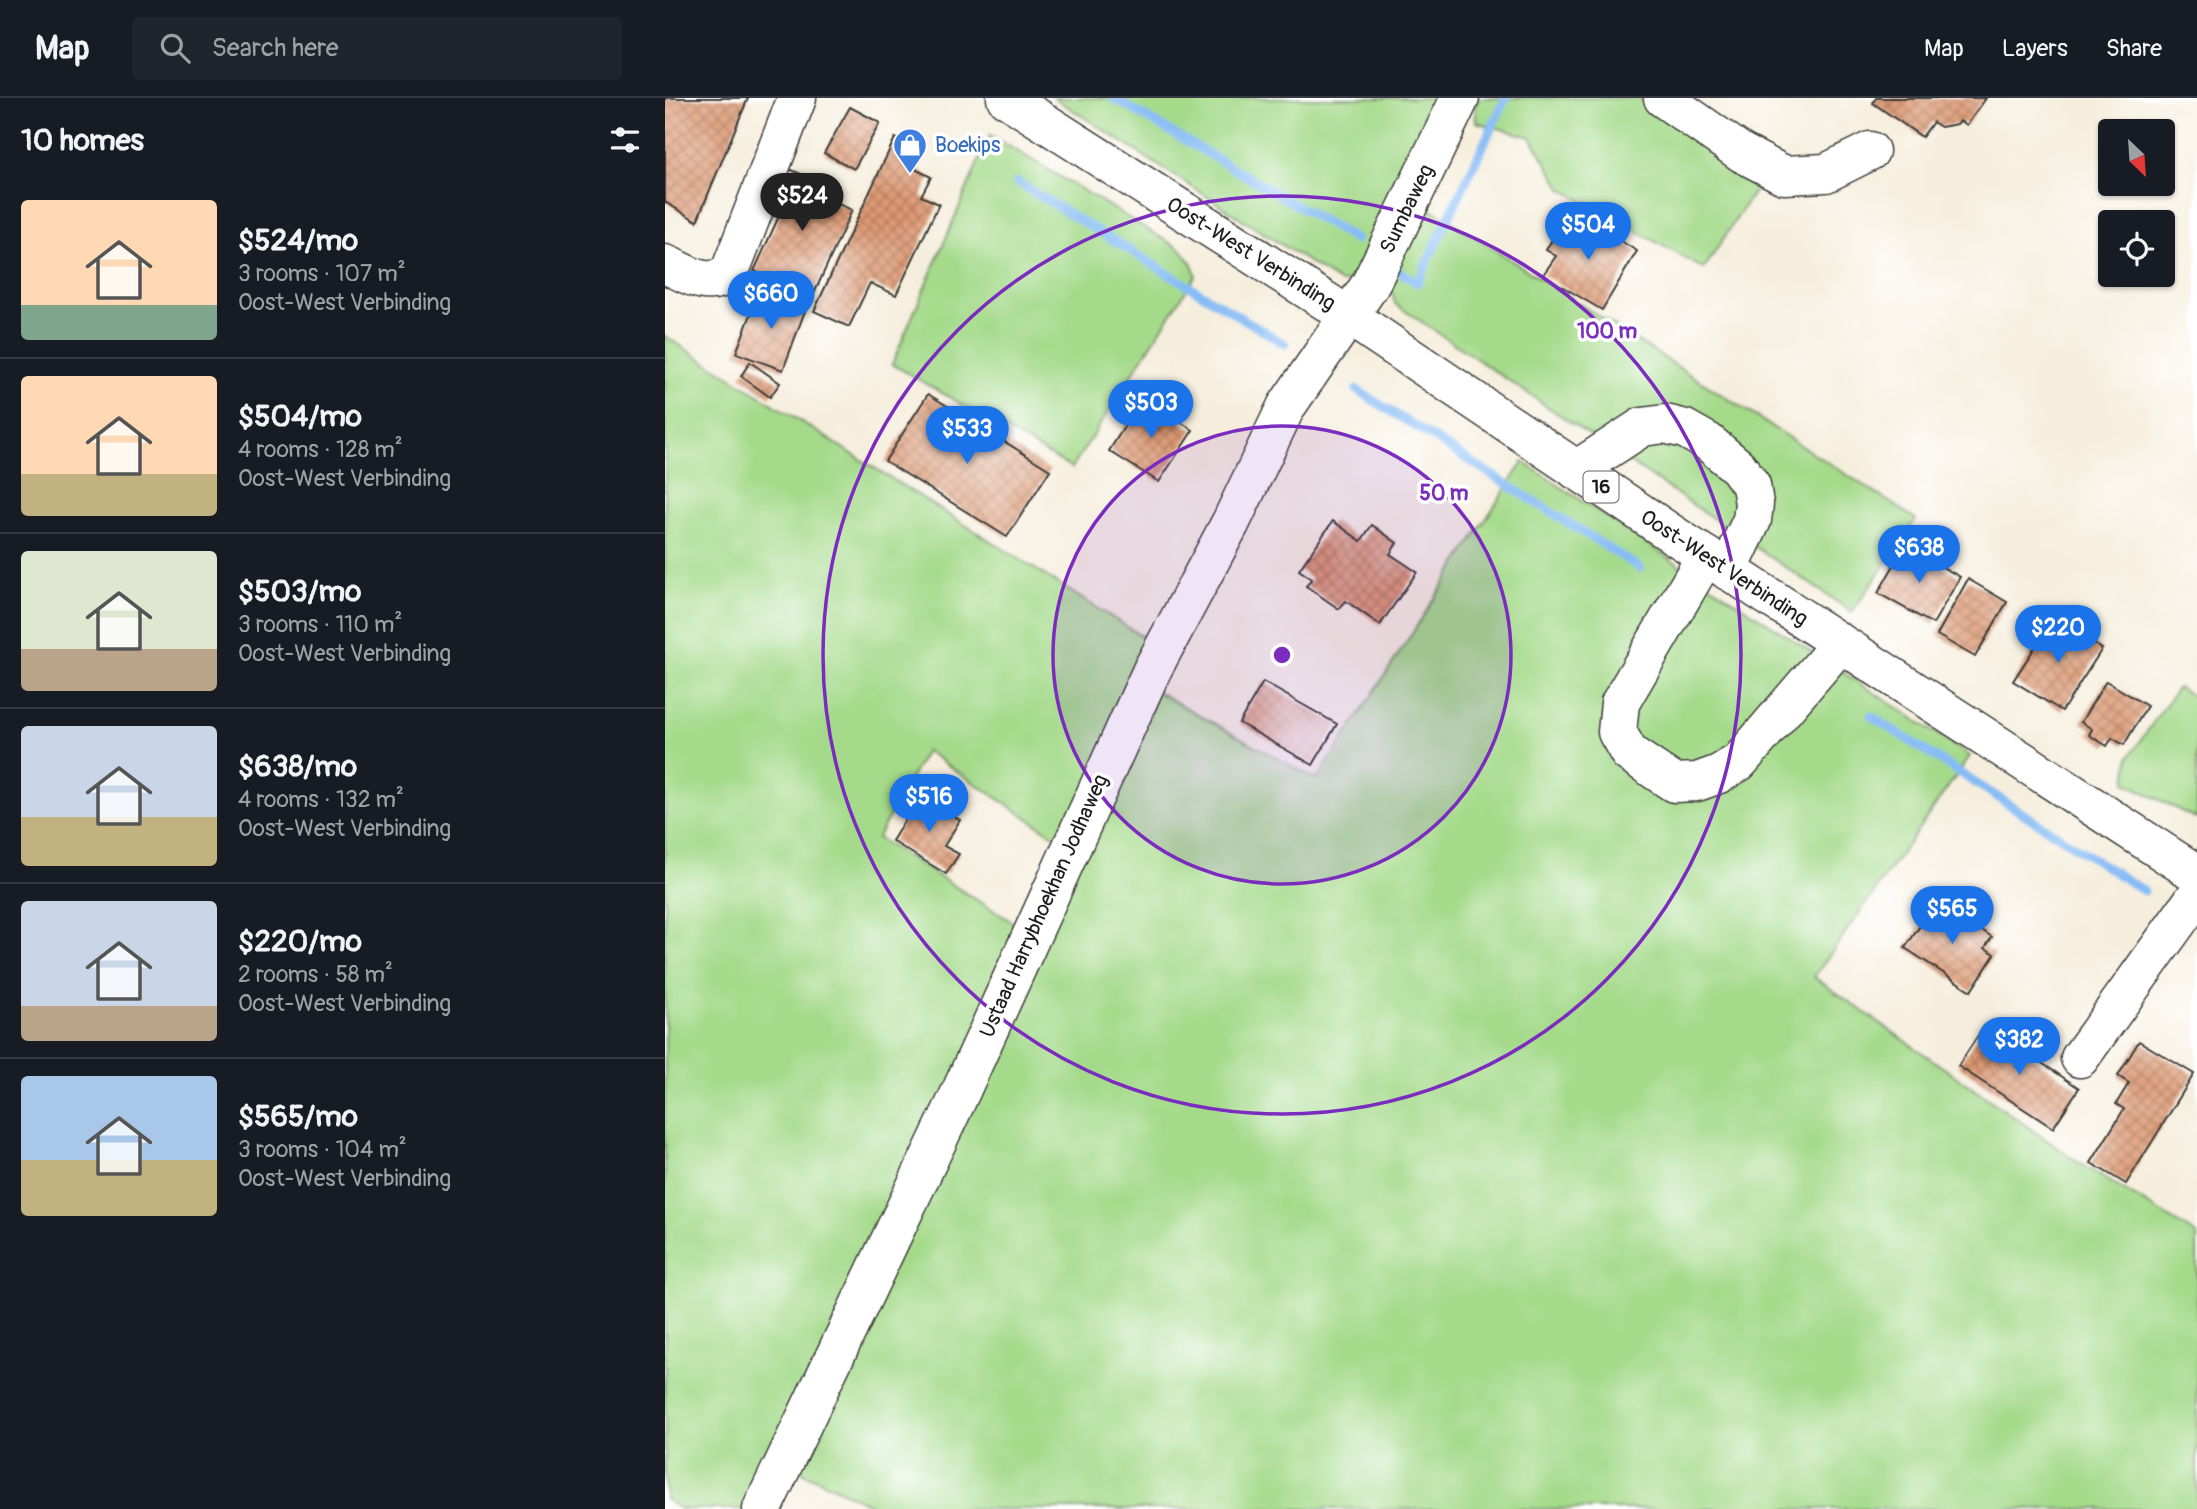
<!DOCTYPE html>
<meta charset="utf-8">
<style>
:root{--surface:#171b24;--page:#20242c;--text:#f1f3f6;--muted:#9ea1a6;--line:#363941;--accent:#1a73e8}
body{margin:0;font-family:Pangolin,sans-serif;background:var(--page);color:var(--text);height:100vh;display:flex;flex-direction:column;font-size:26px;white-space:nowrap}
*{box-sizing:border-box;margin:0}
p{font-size:23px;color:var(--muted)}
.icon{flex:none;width:38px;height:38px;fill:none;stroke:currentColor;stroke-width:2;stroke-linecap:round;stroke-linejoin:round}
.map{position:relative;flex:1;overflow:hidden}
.details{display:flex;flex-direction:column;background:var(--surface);width:665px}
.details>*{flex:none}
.needle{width:46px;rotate:155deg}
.fabs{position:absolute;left:1433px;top:21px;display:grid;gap:14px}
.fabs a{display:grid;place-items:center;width:77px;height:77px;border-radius:7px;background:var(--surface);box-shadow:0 2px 5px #0004;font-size:35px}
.price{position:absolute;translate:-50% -60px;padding:0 16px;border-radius:24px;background:var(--accent);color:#fff;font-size:23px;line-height:46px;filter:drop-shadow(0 2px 4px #0008)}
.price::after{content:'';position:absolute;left:50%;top:42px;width:21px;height:16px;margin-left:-10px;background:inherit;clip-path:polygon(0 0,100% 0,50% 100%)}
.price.selected{background:#222;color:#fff}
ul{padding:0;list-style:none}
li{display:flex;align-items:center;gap:21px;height:175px;padding:0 21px}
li+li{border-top:2px solid var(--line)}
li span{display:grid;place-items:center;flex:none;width:196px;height:140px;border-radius:7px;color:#555}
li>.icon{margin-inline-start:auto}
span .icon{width:84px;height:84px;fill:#fffc;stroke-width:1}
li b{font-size:30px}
h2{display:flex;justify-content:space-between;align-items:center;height:84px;padding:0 21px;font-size:30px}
header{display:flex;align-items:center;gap:42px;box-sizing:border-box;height:98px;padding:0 35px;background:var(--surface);border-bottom:2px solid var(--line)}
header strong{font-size:33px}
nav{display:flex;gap:38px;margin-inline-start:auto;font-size:24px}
.search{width:490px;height:63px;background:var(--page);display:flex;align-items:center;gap:18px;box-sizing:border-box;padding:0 24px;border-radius:7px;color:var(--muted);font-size:26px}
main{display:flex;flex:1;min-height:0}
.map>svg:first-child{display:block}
.green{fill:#a4da8a;stroke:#607b53;stroke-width:2}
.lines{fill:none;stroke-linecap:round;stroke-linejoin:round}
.stream{stroke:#86bcf5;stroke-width:9}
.building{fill:url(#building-cross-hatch)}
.minor-casing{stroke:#3d3c39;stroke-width:41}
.major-casing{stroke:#3d3c39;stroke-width:41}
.minor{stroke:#fff;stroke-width:38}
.major{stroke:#fff;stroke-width:38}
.ring{fill:none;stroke:#7b2cbf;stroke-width:3.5}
.labels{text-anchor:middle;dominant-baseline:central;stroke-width:7;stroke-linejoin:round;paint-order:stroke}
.shield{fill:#fff;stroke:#606060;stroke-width:2}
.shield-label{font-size:19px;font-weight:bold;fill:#1c1c1c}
.shop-label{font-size:21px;fill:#366cbe;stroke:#fff;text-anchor:start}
.street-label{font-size:21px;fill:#1c1c1c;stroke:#fff}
.centre{fill:#7b2cbf;stroke:#fff;stroke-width:3.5}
.ring-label{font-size:21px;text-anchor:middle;font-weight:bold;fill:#7b2cbf;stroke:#fff;stroke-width:7;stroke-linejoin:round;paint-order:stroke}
</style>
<header>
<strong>Map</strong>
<div class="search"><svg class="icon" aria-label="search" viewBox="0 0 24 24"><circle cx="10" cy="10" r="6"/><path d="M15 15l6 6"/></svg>Search here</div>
<nav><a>Map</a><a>Layers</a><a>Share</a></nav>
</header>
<main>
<section class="details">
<h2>10 homes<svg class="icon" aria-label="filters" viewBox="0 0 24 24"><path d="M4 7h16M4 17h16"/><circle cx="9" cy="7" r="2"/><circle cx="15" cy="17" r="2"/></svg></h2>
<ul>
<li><span style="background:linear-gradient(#ffd9b3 75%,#7fa58c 0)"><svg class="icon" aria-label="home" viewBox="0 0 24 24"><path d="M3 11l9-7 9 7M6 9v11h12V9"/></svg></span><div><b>$524/mo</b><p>3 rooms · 107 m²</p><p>Oost-West Verbinding</p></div></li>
<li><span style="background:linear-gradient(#ffd9b3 70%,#c2b280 0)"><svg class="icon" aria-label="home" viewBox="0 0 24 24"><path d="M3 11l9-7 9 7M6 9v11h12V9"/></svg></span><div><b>$504/mo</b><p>4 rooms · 128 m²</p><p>Oost-West Verbinding</p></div></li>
<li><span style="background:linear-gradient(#dfe7d0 70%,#b9a48a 0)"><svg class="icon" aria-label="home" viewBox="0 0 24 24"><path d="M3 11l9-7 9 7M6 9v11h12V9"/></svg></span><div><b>$503/mo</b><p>3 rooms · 110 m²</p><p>Oost-West Verbinding</p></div></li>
<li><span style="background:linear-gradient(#c9d6e8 65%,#c2b280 0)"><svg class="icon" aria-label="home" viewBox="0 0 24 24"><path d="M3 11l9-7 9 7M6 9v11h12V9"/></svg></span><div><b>$638/mo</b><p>4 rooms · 132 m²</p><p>Oost-West Verbinding</p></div></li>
<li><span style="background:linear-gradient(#c9d6e8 75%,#b9a48a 0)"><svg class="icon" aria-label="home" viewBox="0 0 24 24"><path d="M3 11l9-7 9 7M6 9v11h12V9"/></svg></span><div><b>$220/mo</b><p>2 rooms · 58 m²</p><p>Oost-West Verbinding</p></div></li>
<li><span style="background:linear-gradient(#a9c7e8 60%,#c2b280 0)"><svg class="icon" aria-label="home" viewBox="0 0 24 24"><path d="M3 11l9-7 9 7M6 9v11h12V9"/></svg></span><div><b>$565/mo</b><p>3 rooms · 104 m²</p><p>Oost-West Verbinding</p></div></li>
</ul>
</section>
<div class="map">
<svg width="1532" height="1411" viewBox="0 0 1532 1411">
<defs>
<pattern id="building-cross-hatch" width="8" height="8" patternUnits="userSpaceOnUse" patternTransform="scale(1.75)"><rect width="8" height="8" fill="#dd9973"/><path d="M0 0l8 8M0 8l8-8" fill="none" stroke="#b27c5e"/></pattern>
</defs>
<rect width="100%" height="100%" fill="#fff"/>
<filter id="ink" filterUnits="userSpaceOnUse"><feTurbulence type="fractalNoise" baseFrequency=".0143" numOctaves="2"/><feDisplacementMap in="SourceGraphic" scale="14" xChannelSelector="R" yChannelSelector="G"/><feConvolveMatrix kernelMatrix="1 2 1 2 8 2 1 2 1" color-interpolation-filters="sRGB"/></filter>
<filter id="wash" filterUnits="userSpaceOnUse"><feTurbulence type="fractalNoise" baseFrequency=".00686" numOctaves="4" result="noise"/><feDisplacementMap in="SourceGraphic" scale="28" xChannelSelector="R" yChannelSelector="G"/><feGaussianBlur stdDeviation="1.57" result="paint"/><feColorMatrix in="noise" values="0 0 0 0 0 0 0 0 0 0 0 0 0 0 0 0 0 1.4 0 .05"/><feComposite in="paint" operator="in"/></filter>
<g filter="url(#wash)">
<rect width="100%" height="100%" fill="#f6eedd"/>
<g class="green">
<path d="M389,0h395l-97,182 -11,3z"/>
<path d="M814,0h159l122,84 -56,87 -142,-80 -31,-52 -55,-15 -1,-16z"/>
<path d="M325,37l192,115 10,14 4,11 -124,193 -180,-104z"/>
<path d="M763,109l488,312 -64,93 -457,-308 -6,-24z"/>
<path d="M0,238l489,308 -90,198 -138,-91 -49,87 148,92 -273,579h-72l-15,-10z"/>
<path d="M858,364l447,294 -156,221 267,187 116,71v274h-1317l-82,-39 356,-780 163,90z"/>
<path d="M1513,589l19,12v120l-71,-36 3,-26z"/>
</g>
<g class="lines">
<g class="stream">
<path d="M448,0l243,142"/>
<path d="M352,84l268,162"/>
<path d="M732,172l20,13 89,-185"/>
<path d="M692,292l283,178"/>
<path d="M1206,618l273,175"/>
</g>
</g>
<g id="blocks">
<g class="building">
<path d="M0,0h83l-51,123 -32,-19z"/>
<path d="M1211,0h110l-19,27 -7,-4 -3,3 -16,3 -8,-5 -11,15 -49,-34z"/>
<path d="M185,9l30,16 -26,46 -30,-16z"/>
<path d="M230,40l28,13 -8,18 16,8 -10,19 18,8 -43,91 -26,-12 -21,44 -35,-16z"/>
<path d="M122,70l39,17 -5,11 31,14 -39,86 -59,-25 26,-57 -12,-5z"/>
<path d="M916,119l56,34 -35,59 -59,-35 13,-19 -10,-6 14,-24 12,6z"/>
<path d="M95,193l46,17 -23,62 -47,-17z"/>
<path d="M85,264l30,21 -10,14 -29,-21z"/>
<path d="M263,296l122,76 -43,67 -122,-76z"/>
<path d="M477,300l51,32 -34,52 -50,-31z"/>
<path d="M668,423l28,20 11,-16 25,18 -7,11 27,18 -37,53 -34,-24 -7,8 -33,-23 6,-7 -13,-9z"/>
<path d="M1240,448l55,31 -27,47 -55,-31z"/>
<path d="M1303,481l39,23 -32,55 -38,-22z"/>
<path d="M1389,520l48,31 -40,62 -49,-30z"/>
<path d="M1441,583l41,25 -23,39 -12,-7 -5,8 -18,-11 3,-6 -11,-7z"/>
<path d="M598,584l74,42 -24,41 -74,-42z"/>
<path d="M255,697l40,25 -16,26 15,8 -13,20 -54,-33z"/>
<path d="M1272,803l55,36 -7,11 10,6 -24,37 -66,-43z"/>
<path d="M1320,927l94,63 -26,40 -95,-62z"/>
<path d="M1474,943l55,33 -68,110 -35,-21 33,-54 -8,-5 13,-21 -11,-7z"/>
</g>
</g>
</g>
<g filter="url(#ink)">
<use href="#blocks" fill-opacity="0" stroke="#3d3c39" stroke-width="2"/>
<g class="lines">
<g class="minor-casing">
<g id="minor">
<path d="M998,0l79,55 42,22 42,-2 44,-22"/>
<path d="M0,166c23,10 41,25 64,10l68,-176"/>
<path d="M911,372l66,-43 23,-3 20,5 23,13 30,25 13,18 3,19 -2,16 -24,51"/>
<path d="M1041,458l-86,147 -3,29 12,21 45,30 23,-1 22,-8 20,-12 101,-118"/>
<path d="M1415,960l117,-163"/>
<path d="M97,1411l194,-407 196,-432 79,-148 55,-115 84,-122 90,-187"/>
</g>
</g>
<g class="major-casing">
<path id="major" d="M341,0l343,218 323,218 525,340"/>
</g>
<use href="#minor" class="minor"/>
<use href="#major" class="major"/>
</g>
</g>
<circle cx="617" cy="557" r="229" fill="#7b2cbf" fill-opacity=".12"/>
<g class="ring">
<circle cx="617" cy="557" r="229"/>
<circle cx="617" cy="557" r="459"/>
</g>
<defs>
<g id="shop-pin" transform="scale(1.75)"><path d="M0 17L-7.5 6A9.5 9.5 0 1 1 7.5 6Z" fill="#3f7fe0" stroke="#fff"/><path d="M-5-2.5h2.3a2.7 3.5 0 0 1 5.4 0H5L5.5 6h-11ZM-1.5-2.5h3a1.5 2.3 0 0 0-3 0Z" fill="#fff"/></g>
</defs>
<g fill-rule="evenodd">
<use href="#shop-pin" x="245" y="47"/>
</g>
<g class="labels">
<rect class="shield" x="918.5" y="373.5" width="35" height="31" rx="5"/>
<g class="shield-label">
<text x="936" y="389">16</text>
</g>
<g class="shop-label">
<text x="270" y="47">Boekips</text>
</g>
<g class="street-label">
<text transform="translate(742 111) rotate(-64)">Sumbaweg</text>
<text transform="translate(586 156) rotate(32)">Oost-West Verbinding</text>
<text transform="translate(1059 470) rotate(33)">Oost-West Verbinding</text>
<text transform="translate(379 808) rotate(-66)">Ustaad Harrybhoekhan Jodhaweg</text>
</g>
</g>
<circle cx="617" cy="557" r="10" class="centre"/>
<g class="ring-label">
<text x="942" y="240">100 m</text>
<text x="779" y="402">50 m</text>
</g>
</svg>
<div class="fabs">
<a><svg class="needle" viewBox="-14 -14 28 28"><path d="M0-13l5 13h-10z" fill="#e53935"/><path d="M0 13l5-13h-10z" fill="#9ea1a6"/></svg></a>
<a><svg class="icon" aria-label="locate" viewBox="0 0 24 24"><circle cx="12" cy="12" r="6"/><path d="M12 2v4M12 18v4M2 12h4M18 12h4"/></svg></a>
</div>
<b class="price selected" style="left:137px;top:135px">$524</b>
<b class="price" style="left:923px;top:164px">$504</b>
<b class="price" style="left:106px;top:233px">$660</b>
<b class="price" style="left:486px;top:342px">$503</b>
<b class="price" style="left:302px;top:368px">$533</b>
<b class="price" style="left:1254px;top:487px">$638</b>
<b class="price" style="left:1393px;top:567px">$220</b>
<b class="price" style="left:264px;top:736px">$516</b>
<b class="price" style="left:1287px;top:848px">$565</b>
<b class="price" style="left:1354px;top:979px">$382</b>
</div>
</main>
